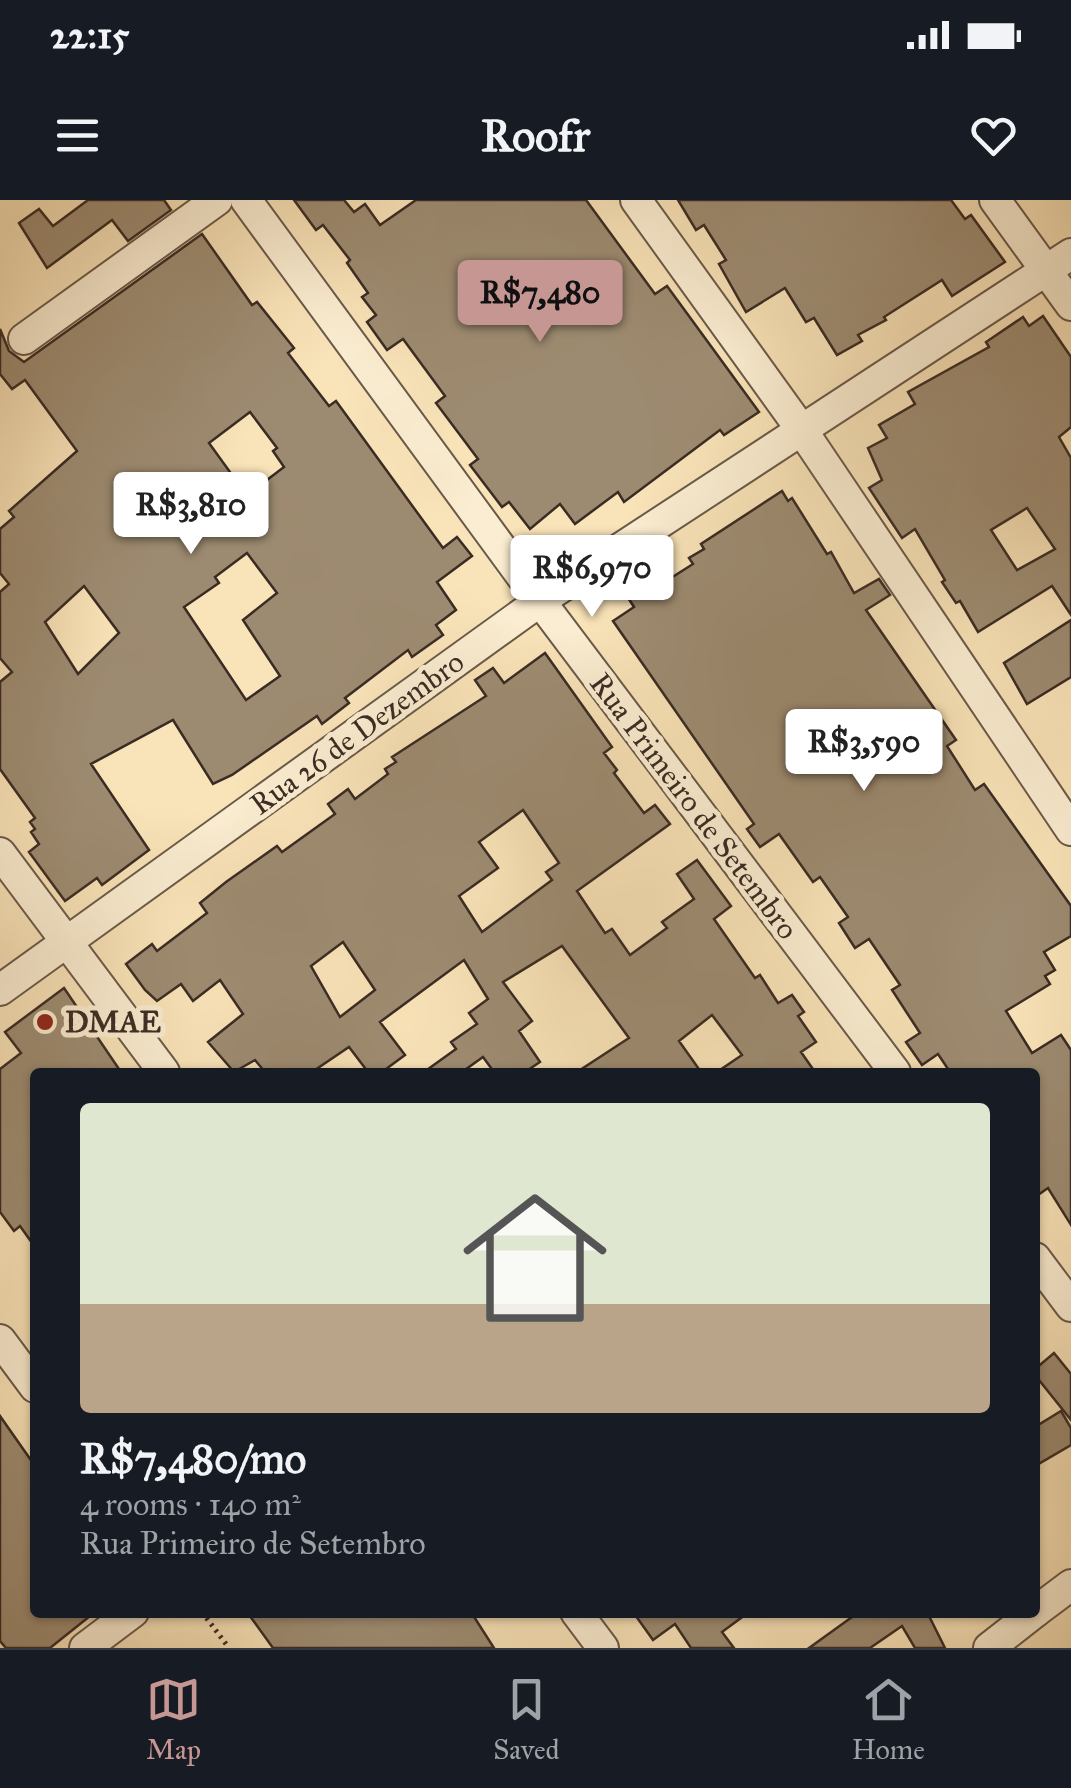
<!DOCTYPE html>
<meta charset="utf-8">
<style>
:root{--surface:#171b24;--page:#20242c;--text:#f1f3f6;--muted:#9ea1a6;--line:#363941;--accent:#c59692}
body{margin:0;font-family:"IM FELL Great Primer",serif;background:var(--page);color:var(--text);height:100vh;display:flex;flex-direction:column;font-size:38px;white-space:nowrap}
*{box-sizing:border-box;margin:0}
p{font-size:32px;color:var(--muted)}
.icon{flex:none;width:55px;height:55px;fill:none;stroke:currentColor;stroke-width:2;stroke-linecap:round;stroke-linejoin:round}
.map{position:relative;flex:1;overflow:hidden}
.drawer{position:absolute;left:30px;top:868px;width:1010px;height:550px;display:flex;flex-direction:column;background:var(--surface);border-radius:10px;box-shadow:0 2px 8px #0004}
.drawer>*{flex:none}
.price{position:absolute;translate:-50% -85px;padding:0 22px;border-radius:10px;background:#fff;color:#222;font-size:32px;line-height:65px;filter:drop-shadow(0 2px 5px #0008)}
.price::after{content:'';position:absolute;left:50%;top:60px;width:30px;height:22px;margin-left:-15px;background:inherit;clip-path:polygon(0 0,100% 0,50% 100%)}
.price.current{background:var(--accent);color:#111}
ul{padding:0;list-style:none}
li{display:grid;align-content:center;gap:20px;height:530px;padding:0 50px}
li span{display:grid;place-items:center;height:310px;border-radius:10px;color:#555}
li>.icon{margin-inline-start:auto}
span .icon{width:180px;height:180px;fill:#fffc;stroke-width:1}
li b{font-size:42px}
.status{display:flex;justify-content:space-between;align-items:center;height:70px;padding:0 50px;background:var(--surface);direction:ltr}
.status svg{height:28px;fill:currentColor}
header{display:flex;justify-content:space-between;align-items:center;height:130px;padding:0 50px;background:var(--surface);font-size:45px;font-weight:800}
.dock{display:flex;justify-content:space-around;align-items:center;height:140px;border-top:2px solid var(--line);background:var(--surface);font-size:28px;color:var(--muted)}
.dock a{display:grid;justify-items:center;gap:5px}
.dock .current{color:var(--accent)}
.map>svg:first-child{display:block}
.building{fill:#9d8b71;stroke:#3a2b24;stroke-width:2.5;fill-rule:evenodd}
.lines{fill:none;stroke-linecap:round;stroke-linejoin:round}
.street-casing{stroke:#6a5949;stroke-width:34}
.path{stroke:#3a2b24;stroke-width:5;stroke-dasharray:2.5 5;stroke-linecap:butt}
.street{stroke:#fbedd1;stroke-width:30}
.poi-dot{fill:#8f2418;stroke:#fbedd1;stroke-width:4}
.labels{text-anchor:middle;dominant-baseline:central;stroke-width:10;stroke-linejoin:round;paint-order:stroke}
.street-label{font-size:30px;fill:#3a2b24;stroke:#fbedd1}
.poi-label{font-size:30px;font-weight:bold;fill:#3a2b24;stroke:#fbedd1;text-anchor:start}
</style>
<div class="status"><b>22:15</b><svg viewBox="0 0 49 12"><path d="M0 12V9h3v3zM5 12V6h3v6zM10 12V3h3v9zM15 12V0h3v12zM26 1h20v11H26zM47 4h2v5h-2z"/></svg></div>
<header><svg class="icon" aria-label="menu" viewBox="0 0 24 24"><path d="M4 6h16M4 12h16M4 18h16"/></svg>Roofr<svg class="icon" aria-label="heart" viewBox="0 0 24 24"><path d="M12 20l-8-8c-3-5 5-10 8-4 3-6 11-1 8 4z"/></svg></header>
<div class="map">
<svg width="1071" height="1448" viewBox="0 0 1071 1448">
<rect width="100%" height="100%" fill="#f9e3b8"/>
<filter id="stains"><feTurbulence type="fractalNoise" baseFrequency=".002" numOctaves="4"/><feColorMatrix values="0 0 0 0 .2 0 0 0 0 .09 0 0 0 0 .02 0 0 0 .5 -.17"/></filter>
<radialGradient id="worn" r=".72"><stop offset=".6" stop-color="#630" stop-opacity="0"/><stop offset="1" stop-color="#630" stop-opacity=".3"/></radialGradient>
<g class="building">
<path d="M88,0h76l7,10 -43,31 -16,-21 -65,48 -28,-45 20,-14 14,17z"/>
<path d="M294,0h50l10,12 11,-8 15,21 36,-25h170l69,94 12,-8 92,126 -35,23 -4,-5 -96,72 -6,-10 -43,32 -15,-20 -30,25 -21,-27 -7,5 -32,-42 8,-6 -42,-56 9,-7 -42,-57 -16,11 -20,-28 9,-7 -14,-18 6,-4 -21,-30 3,-3 -27,-35 -7,5z"/>
<path d="M678,0h273l14,19 6,-4 34,47 -53,34 -10,-16 -58,37 2,3 -28,15 4,6 -25,14 -23,-37 -8,4 -21,-34 -39,24 -27,-48 7,-4 -22,-35 -8,5z"/>
<path d="M202,34l50,71 5,-3 37,46 -6,5 41,53 7,-5 107,147 14,-11 15,19 -35,26 19,28 -20,15 7,10 -31,22 -4,-7 -63,48 4,5 -27,21 -5,-8 -85,59 -19,9 -40,-64 -82,44 58,86 -47,35 -5,-7 -32,23 -36,-49 10,-8 -8,-12 4,-3 -5,-7 5,-4 -35,-49v-87l12,-10 -12,-14v-66l9,-8 -9,-11v-44l14,-12 -5,-6 68,-60 -52,-71 -13,9 -12,-15v-45l9,22 15,11zM250,212l27,36 -4,3 11,16 -34,26 -6,-9 -4,2 -31,-43zM247,353l30,40 -34,27 37,56 -34,24 -62,-93 35,-24 -4,-6zM84,386l35,47 -41,41 -33,-52z"/>
<path d="M1043,116l28,41v70l-12,10 12,21v157l-19,-29 -74,46 -18,-31 -4,2 -14,-21 3,-2 -30,-51 -13,9 -33,-50 13,-8 -14,-32 19,-10 -8,-13 36,-21 -7,-12 81,-45 -3,-5 37,-25 6,9zM1027,308l28,41 -38,21 -26,-40z"/>
<path d="M782,291l6,10 4,-3 35,56 4,-2 23,41 25,-14 11,16 -24,15 90,130 -9,6 28,44 9,-6 87,122v30l-27,16 11,18 -10,6 5,8 -44,27 26,42 29,-18 10,15v175l-23,-37 -13,9v-125h-85l-12,-18 -16,11 -16,-23 14,-9 -28,-43 8,-5 -31,-46 -14,9 -16,-25 9,-6 -28,-40 -7,5 -34,-48 -19,13 -13,-18 7,-5 -141,-203 21,-14 -11,-17 20,-14 9,14 41,-26 -4,-6 15,-9 -3,-5z"/>
<path d="M1071,420v57l-44,27 -23,-41z"/>
<path d="M545,453l67,94 -8,6 13,17 -3,3 30,40 11,-8 15,19 -93,67 28,42 7,-4 18,26 37,-27 -5,-6 32,-23 -17,-25 20,-14 34,46 -17,13 41,59 5,-3 18,28 14,-8 12,17 -6,4 18,26 -15,10 14,20h-98l25,-17 -30,-40 -33,26 22,31h-124l52,-34 -67,-92 -59,36 29,39 -13,10 21,31 -15,10h-31l-11,-15 -21,15h-38l32,-23 -5,-7 26,-18 -8,-11 19,-14 -24,-39 -84,62 25,33 -23,17h-14l-19,-25 -37,25h-47l-10,-12 -21,12 -26,-30 35,-28 -23,-34 -27,21 -12,-17 -24,17 -12,-11 -19,-26 26,-20 5,7 50,-38 -7,-10 26,-21 51,-36 5,6 53,-38 -7,-10 20,-15 7,10 33,-25 -3,-5 11,-7 -4,-5 94,-61 -11,-16 18,-12 11,15zM523,610l36,53 -13,9 6,8 -70,52 -23,-36 39,-28 -19,-26zM343,742l32,48 -35,27 -29,-51z"/>
<path d="M64,788l57,84h-86v175l-15,-21 -6,5 -14,-19v-143l21,-16 -16,-21z"/>
<path d="M1054,1153l17,21v46l-36,-45v-6z"/>
<path d="M1061,1211l10,17v17l-36,21v-39z"/>
<path d="M0,1216l35,50v146h60l-45,36h-44l-6,-7z"/>
<path d="M247,1412h224l23,36h-221z"/>
<path d="M633,1412h116l-27,20 12,16h-43l-16,-24 -22,16z"/>
<path d="M859,1412h68l18,36h-30l-13,-22 -32,22h-61z"/>
</g>
<g class="lines">
<g class="street-casing">
<g id="street">
<path d="M246,0l294,401 355,471"/>
<path d="M636,0l165,229 270,401"/>
<path d="M995,0l76,105"/>
<path d="M24,139l193,-139"/>
<path d="M0,653l164,219"/>
<path d="M0,790l540,-389 531,-347"/>
<path d="M1035,1058l36,48"/>
<path d="M0,1140l35,47"/>
<path d="M576,1412l27,36"/>
<path d="M1035,1412l36,-27"/>
<path d="M85,1448l48,-36"/>
<path d="M989,1448l46,-36"/>
</g>
</g>
<path class="path" d="M202,1412l27,36"/>
<use href="#street" class="street"/>
</g>
<circle class="poi-dot" cx="45" cy="822" r="10"/>
<g class="labels">
<g class="street-label">
<text transform="translate(357 533) rotate(-36)">Rua 26 de Dezembro</text>
<text transform="translate(694 606) rotate(53)">Rua Primeiro de Setembro</text>
</g>
<g class="poi-label">
<text x="65" y="822">DMAE</text>
</g>
</g>
<rect width="100%" height="100%" filter="url(#stains)"/>
<rect width="100%" height="100%" fill="url(#worn)"/>
</svg>
<b class="price current" style="left:540px;top:145px">R$7,480</b>
<b class="price" style="left:191px;top:357px">R$3,810</b>
<b class="price" style="left:592px;top:420px">R$6,970</b>
<b class="price" style="left:864px;top:594px">R$3,590</b>
<section class="drawer">
<ul>
<li><span style="background:linear-gradient(#dfe7d0 65%,#b9a48a 0)"><svg class="icon" aria-label="home" viewBox="0 0 24 24"><path d="M3 11l9-7 9 7M6 9v11h12V9"/></svg></span><div><b>R$7,480/mo</b><p>4 rooms · 140 m²</p><p>Rua Primeiro de Setembro</p></div></li>
</ul>
</section>
</div>
<nav class="dock">
<a class="current"><svg class="icon" aria-label="map" viewBox="0 0 24 24"><path d="M3 6l6-2 6 2 6-2v14l-6 2-6-2-6 2zM9 4v14M15 6v14"/></svg>Map</a>
<a><svg class="icon" aria-label="saved" viewBox="0 0 24 24"><path d="M7 4h10v16l-5-4-5 4z"/></svg>Saved</a>
<a><svg class="icon" aria-label="home" viewBox="0 0 24 24"><path d="M3 11l9-7 9 7M6 9v11h12V9"/></svg>Home</a>
</nav>
